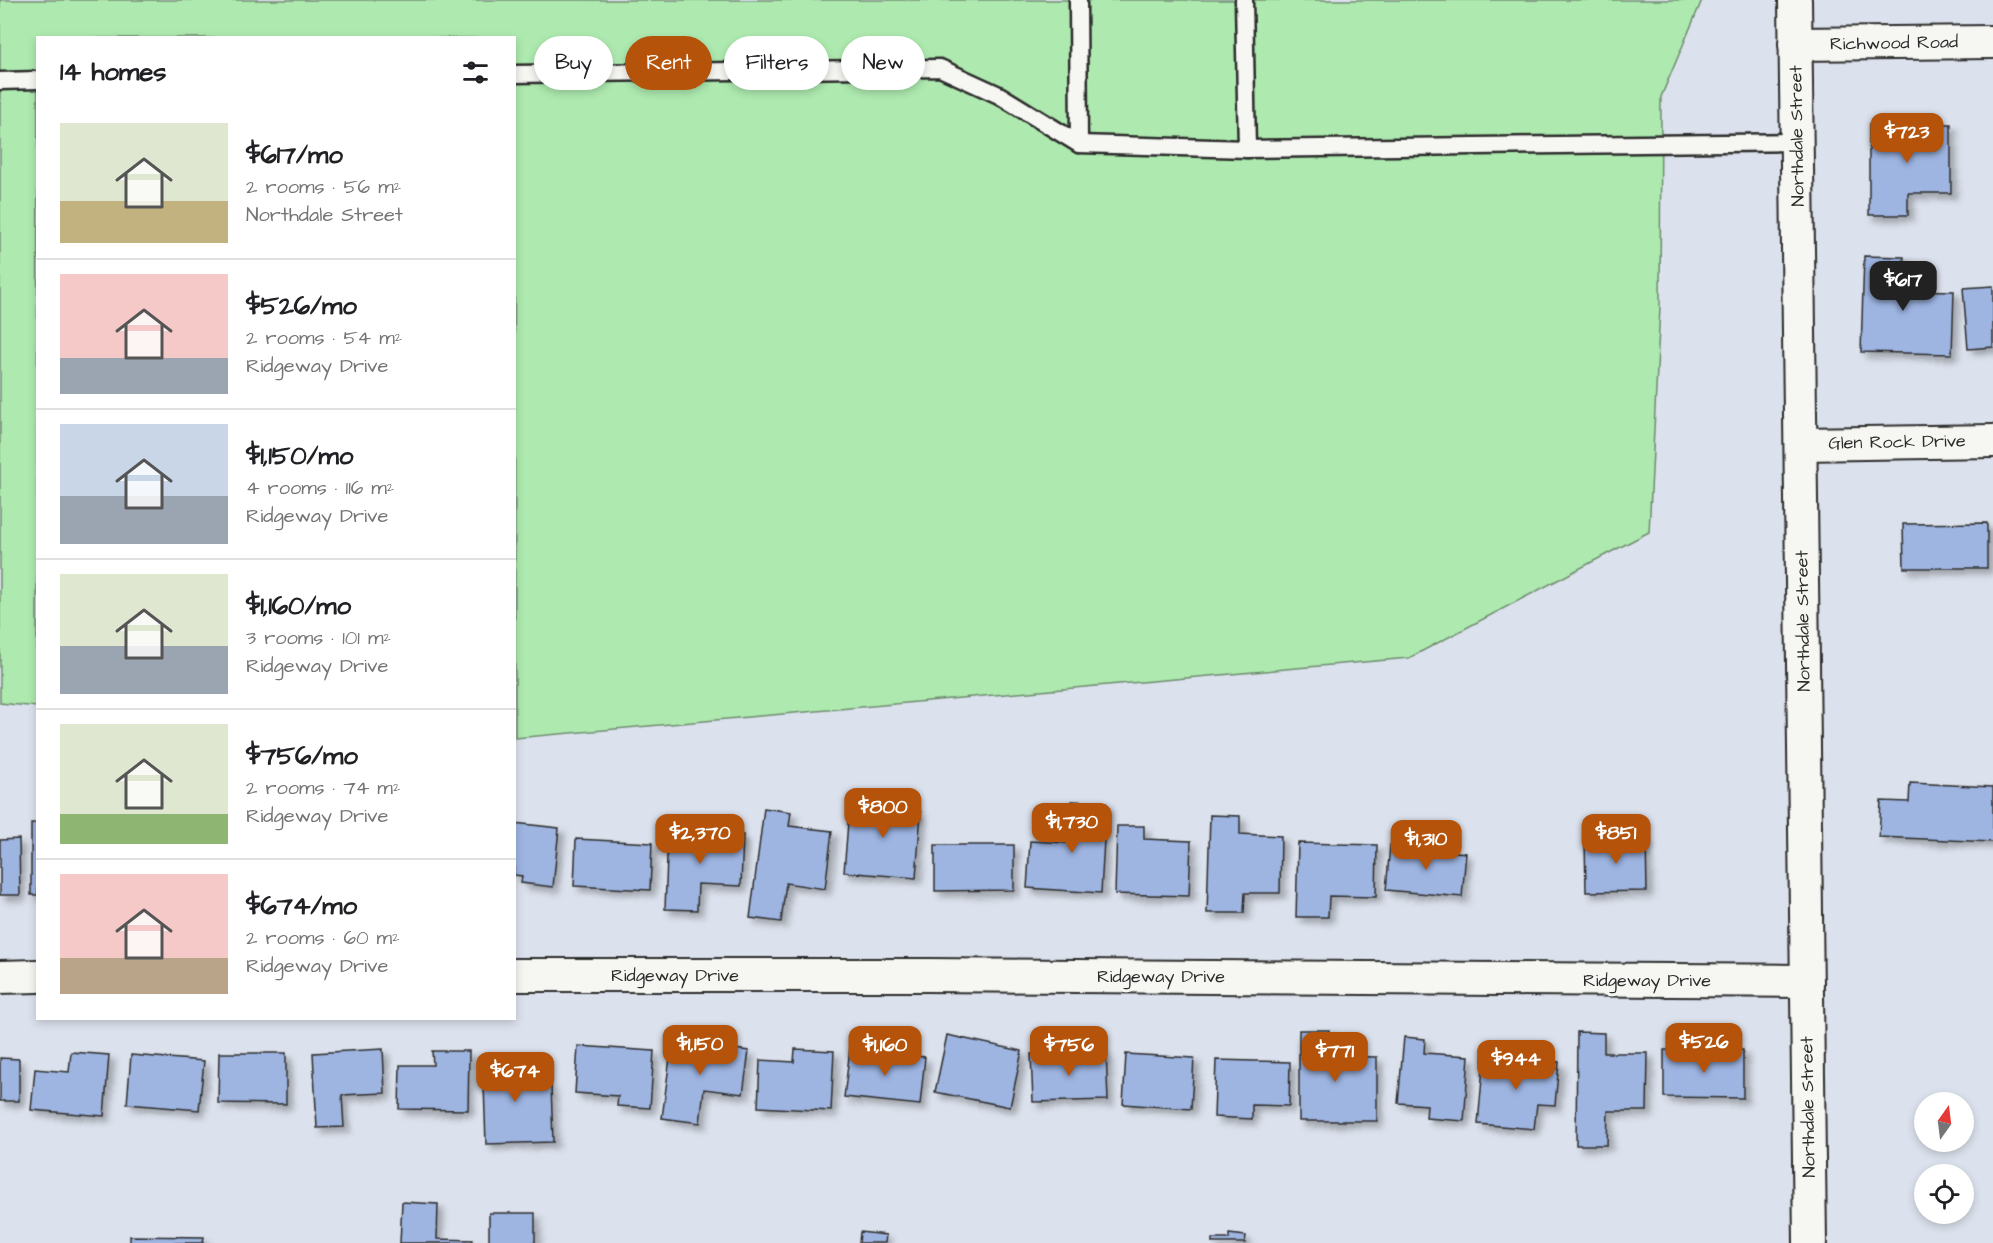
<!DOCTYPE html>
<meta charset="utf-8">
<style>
:root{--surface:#fff;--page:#f2f2f2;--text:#202124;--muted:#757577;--line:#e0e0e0;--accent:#b45309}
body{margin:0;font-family:"Architects Daughter",sans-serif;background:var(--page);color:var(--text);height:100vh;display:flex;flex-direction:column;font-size:22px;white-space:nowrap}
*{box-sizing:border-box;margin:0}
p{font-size:20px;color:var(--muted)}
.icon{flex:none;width:33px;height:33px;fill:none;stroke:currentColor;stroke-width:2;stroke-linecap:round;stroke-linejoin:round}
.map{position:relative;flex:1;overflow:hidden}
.side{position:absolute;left:36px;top:36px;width:480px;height:984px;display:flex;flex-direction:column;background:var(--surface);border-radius:0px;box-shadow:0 3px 9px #0003}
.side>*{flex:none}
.banner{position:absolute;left:534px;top:36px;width:570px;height:54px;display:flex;gap:12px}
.needle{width:39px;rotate:14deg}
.buttons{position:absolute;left:1914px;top:1092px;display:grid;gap:12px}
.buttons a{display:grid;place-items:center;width:60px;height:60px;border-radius:50%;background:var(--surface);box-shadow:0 3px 9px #0003;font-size:30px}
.price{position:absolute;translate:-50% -51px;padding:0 14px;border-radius:12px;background:var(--accent);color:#fff;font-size:20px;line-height:39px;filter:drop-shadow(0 2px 3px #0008)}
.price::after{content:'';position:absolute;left:50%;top:36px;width:18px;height:14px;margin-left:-9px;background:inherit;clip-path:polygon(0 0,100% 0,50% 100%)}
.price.on{background:#222;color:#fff}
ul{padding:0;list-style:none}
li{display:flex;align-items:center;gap:18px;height:150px;padding:0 24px}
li+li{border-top:2px solid var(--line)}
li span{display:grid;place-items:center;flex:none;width:168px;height:120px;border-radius:0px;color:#555}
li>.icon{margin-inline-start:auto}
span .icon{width:72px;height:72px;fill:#fffc;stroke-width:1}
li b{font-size:26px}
h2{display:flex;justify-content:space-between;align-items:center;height:72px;padding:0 24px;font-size:26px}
.pill{padding:0 21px;border-radius:27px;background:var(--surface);box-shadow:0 3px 9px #0003;font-size:21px;line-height:54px}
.pill.on{background:var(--accent);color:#fff}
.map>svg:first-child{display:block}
.green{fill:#aeeaaf;stroke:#6c8a6d;stroke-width:1.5}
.building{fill:#9eb5e2;stroke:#2b2b2b;stroke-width:1.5;filter:url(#shadow)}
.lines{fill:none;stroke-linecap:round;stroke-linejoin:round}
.service-casing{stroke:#2b2b2b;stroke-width:21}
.minor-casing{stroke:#2b2b2b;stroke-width:36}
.service{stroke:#f6f6f2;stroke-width:16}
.minor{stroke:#f6f6f2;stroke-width:32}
.labels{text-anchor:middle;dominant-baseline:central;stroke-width:6;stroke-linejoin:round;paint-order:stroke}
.street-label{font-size:18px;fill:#2b2b2b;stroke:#f6f6f2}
</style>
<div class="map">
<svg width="1993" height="1243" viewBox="0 0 1993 1243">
<defs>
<filter id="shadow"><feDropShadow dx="5.5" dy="5.5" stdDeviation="3" flood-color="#0004"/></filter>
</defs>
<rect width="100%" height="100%" fill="#dce2ed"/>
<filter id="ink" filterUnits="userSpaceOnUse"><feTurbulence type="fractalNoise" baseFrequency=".0167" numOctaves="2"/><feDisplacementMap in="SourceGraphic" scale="12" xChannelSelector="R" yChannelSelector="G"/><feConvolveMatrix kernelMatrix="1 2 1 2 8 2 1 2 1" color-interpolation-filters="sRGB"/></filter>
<g filter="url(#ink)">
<path class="green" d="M0,0h1702l-41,97 -1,210 -11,225 -240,126 -894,80 -1,-700h-476l-1,669 -37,-4z"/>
<g class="building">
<path d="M1869,124h82v69h-43v22h-39z"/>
<path d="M1864,256l40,1 -1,33 51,1 -2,63 -91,-2z"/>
<path d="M1993,286v61l-25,2 -5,-61z"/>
<path d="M1987,523v45h-83l-1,-44z"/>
<path d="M1910,783l83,4v55l-114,-5 2,-36 28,1z"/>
<path d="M867,794l27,2 -1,13 28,3 -5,66 -72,-6 5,-62 17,1z"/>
<path d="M1072,801l34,2 -5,90 -74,-5 3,-47 39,2z"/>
<path d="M764,808l27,4 -2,14 43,5 -7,58 -39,-6 -5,39 -31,-4z"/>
<path d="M1210,815l30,1v18l41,2 -1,57h-35l-1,20h-37z"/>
<rect x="31" y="823" width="7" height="72"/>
<path d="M514,823l45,5 -6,59 -32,-4 1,-7 -8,-1z"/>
<path d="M1117,826h27v13l47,2 -2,55 -74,-2z"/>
<path d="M668,831l75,4 -2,51 -43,-2 -1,26 -32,-1z"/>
<path d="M19,839l1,56h-20v-55z"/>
<path d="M576,839l76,4 -2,47 -76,-4z"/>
<path d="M1646,839l1,52 -61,1 -1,-52z"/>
<path d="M1298,843l79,2 -1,52 -47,-1 -1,21h-32z"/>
<path d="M935,845h79v45l-79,1z"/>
<path d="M1390,845l76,8 -4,44 -76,-7z"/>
<path d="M1299,1030h30v26l48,1v64h-78z"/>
<path d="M1577,1032l27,1v20h44l-1,58h-39l-1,34h-31z"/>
<path d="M673,1035l33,4 -1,6 44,6 -6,43 -39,-5 -4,34 -38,-5z"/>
<path d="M947,1035l75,16 -12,56 -75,-15z"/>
<path d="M1404,1037l21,2 -1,14 45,3 -5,65 -38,-3 1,-13 -29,-2z"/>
<path d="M578,1046l76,5 -4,57 -33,-2 1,-10 -43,-3z"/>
<path d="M383,1049l2,44 -43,2 2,32 -27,1 -4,-75z"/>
<path d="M795,1049l39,2 -3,60 -73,-4 2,-47 34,2z"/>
<path d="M850,1049l75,8 -5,48 -76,-8z"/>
<path d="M1664,1050h79v48l-79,-1z"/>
<path d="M432,1051h37l-1,59 -69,-1 1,-44h33z"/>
<path d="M71,1052l38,3 -5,61 -73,-6 4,-41 34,3z"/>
<path d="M1106,1052l2,48 -75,2 -2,-48z"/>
<path d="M219,1053h67v51l-68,-1z"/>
<path d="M524,1053l1,33 26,-1 2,57 -67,2 -3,-89z"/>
<path d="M1126,1054l68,4 -3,51 -68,-5z"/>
<path d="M131,1055l73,6 -5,49 -72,-6z"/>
<path d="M1484,1056l75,6 -4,43 -18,-1 -3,25 -56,-5z"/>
<path d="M0,1058l19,1v42h-19z"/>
<path d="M1216,1060l74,2 -1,44 -37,-1v14l-38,-2z"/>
<path d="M402,1202l36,2 -1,35 36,1 -1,3h-72z"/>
<rect x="489" y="1213" width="46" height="30"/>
<path d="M860,1232l26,3 -1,8h-26z"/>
<path d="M1229,1234l17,2 -1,7h-33v-4h17z"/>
<path d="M130,1236l74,1 -1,6h-73z"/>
</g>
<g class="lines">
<g class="service-casing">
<g id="service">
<path d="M1078,0l1,144"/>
<path d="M1244,0l3,149 551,-7"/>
<path d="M514,74l426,-6 59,27 80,49 168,5"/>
<path d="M0,81l38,-1"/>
</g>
</g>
<g class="minor-casing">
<g id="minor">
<path d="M1795,0l15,1243"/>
<path d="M1795,44l198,-2"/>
<path d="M1801,444l192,-3"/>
<path d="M514,975h413l880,6"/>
<path d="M0,977l38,-1"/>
</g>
</g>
<use href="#service" class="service"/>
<use href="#minor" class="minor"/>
</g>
</g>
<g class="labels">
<g class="street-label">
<text transform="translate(1894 43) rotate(-1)">Richwood Road</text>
<text transform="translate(1797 136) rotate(-91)">Northdale Street</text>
<text transform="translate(1897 442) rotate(-1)">Glen Rock Drive</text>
<text transform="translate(1803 621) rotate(-91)">Northdale Street</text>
<text x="675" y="975">Ridgeway Drive</text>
<text x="1161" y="976">Ridgeway Drive</text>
<text x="1647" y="980">Ridgeway Drive</text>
<text transform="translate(1808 1107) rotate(-91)">Northdale Street</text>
</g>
</g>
</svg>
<div class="buttons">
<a><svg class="needle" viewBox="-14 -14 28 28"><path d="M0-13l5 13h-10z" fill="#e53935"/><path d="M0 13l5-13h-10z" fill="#757577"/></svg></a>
<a><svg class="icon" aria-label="locate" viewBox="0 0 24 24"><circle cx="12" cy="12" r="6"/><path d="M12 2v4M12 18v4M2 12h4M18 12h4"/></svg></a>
</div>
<b class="price" style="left:1907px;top:164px">$723</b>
<b class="price on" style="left:1903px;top:312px">$617</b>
<b class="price" style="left:883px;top:839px">$800</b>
<b class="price" style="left:1072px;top:854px">$1,730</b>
<b class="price" style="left:700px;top:865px">$2,370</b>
<b class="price" style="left:1616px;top:865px">$851</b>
<b class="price" style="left:1426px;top:871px">$1,310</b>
<b class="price" style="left:1704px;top:1074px">$526</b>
<b class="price" style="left:700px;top:1076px">$1,150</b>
<b class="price" style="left:885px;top:1077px">$1,160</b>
<b class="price" style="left:1069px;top:1077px">$756</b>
<b class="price" style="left:1335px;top:1083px">$771</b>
<b class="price" style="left:1516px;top:1091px">$944</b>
<b class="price" style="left:515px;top:1103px">$674</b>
<div class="banner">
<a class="pill">Buy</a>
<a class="pill on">Rent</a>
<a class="pill">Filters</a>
<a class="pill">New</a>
</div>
<section class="side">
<h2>14 homes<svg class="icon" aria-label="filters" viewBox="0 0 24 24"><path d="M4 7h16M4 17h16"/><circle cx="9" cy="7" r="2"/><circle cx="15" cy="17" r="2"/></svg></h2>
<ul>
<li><span style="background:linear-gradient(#dfe7d0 65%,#c2b280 0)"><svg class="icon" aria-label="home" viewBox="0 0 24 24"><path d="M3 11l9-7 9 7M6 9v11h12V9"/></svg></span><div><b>$617/mo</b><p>2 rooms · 56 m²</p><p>Northdale Street</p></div></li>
<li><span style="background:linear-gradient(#f6c9c9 70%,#9aa5b1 0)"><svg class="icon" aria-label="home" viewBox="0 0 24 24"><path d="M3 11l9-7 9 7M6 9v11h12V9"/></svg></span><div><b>$526/mo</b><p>2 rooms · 54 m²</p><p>Ridgeway Drive</p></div></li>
<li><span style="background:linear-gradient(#c9d6e8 60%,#9aa5b1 0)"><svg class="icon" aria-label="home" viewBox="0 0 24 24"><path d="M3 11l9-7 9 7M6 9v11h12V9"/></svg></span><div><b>$1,150/mo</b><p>4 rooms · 116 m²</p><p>Ridgeway Drive</p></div></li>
<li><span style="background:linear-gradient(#dfe7d0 60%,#9aa5b1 0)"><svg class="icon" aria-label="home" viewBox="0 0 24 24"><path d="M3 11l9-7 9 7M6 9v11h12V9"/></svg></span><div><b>$1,160/mo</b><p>3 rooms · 101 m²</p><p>Ridgeway Drive</p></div></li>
<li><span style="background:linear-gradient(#dfe7d0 75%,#8fb573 0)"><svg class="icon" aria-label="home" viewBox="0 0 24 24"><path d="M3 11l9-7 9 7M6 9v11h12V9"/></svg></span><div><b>$756/mo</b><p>2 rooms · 74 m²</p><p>Ridgeway Drive</p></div></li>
<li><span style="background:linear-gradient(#f6c9c9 70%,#b9a48a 0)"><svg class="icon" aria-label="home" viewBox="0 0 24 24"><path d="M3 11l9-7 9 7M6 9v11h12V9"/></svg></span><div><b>$674/mo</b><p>2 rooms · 60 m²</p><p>Ridgeway Drive</p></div></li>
</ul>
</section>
</div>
